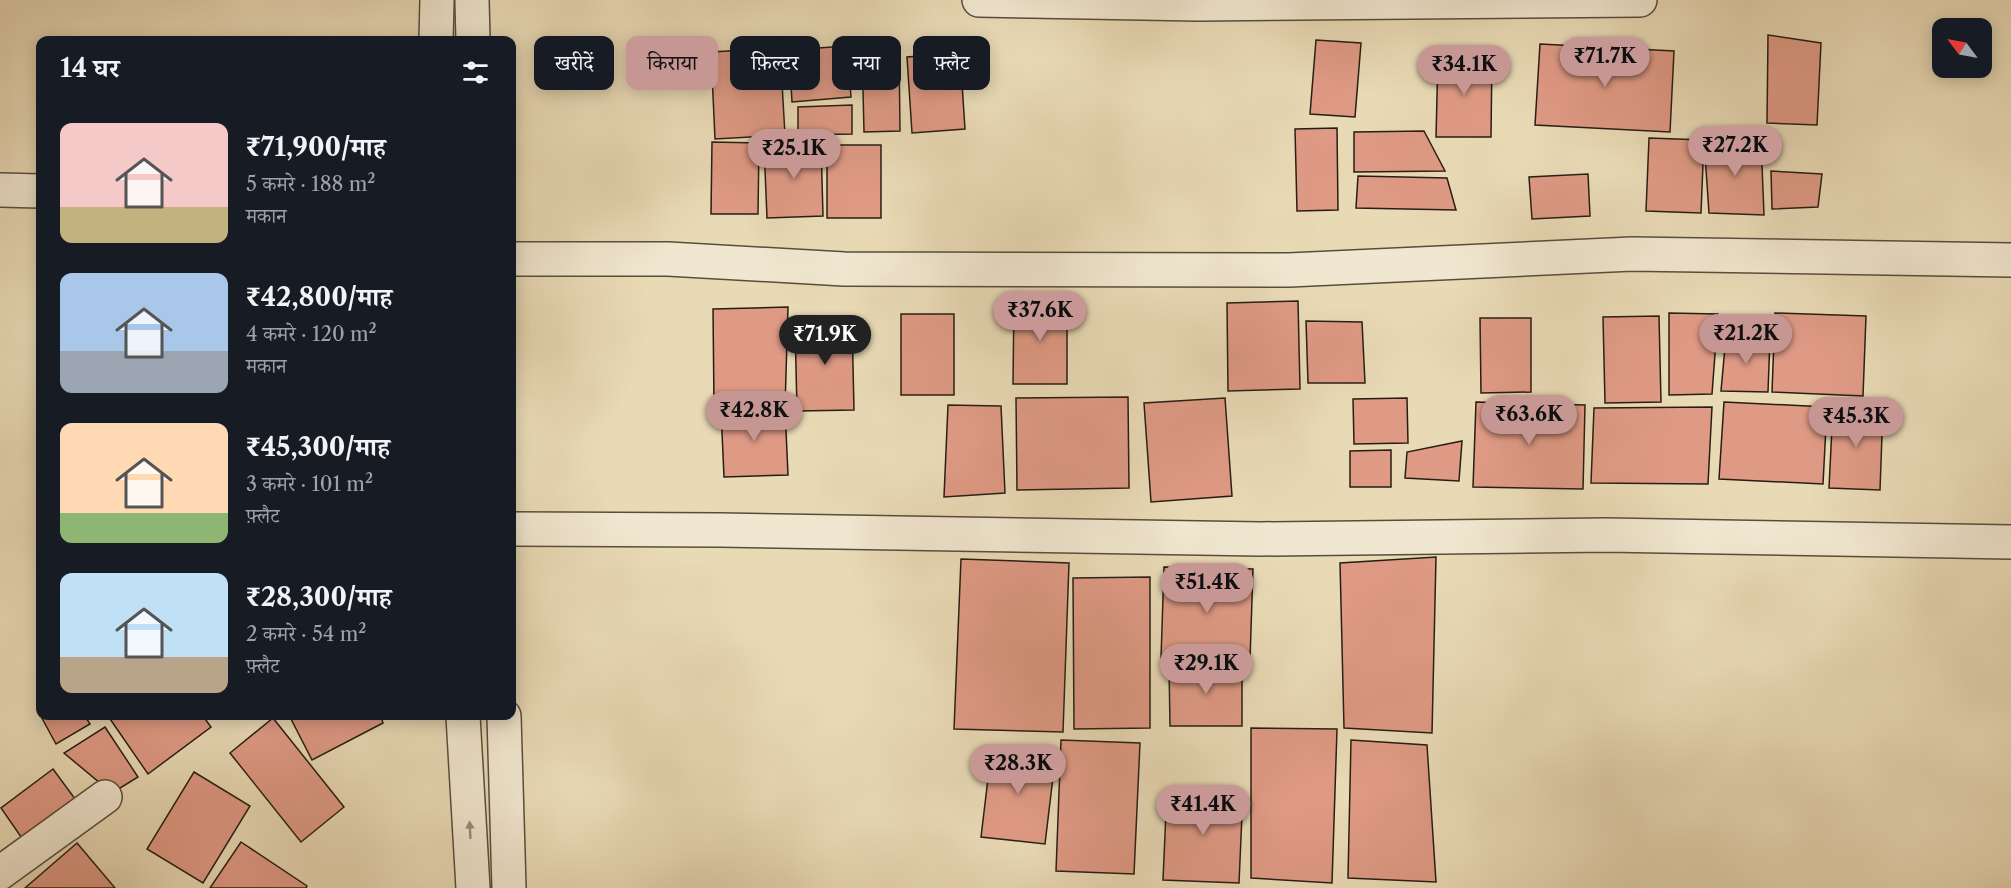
<!DOCTYPE html>
<html lang="hi">
<meta charset="utf-8">
<style>
:root{--surface:#171b24;--page:#242831;--text:#f1f3f6;--muted:#9ea1a6;--accent:#c59692}
body{margin:0;font-family:"Libre Caslon Text","Noto Serif Devanagari",serif;background:var(--page);color:var(--text);height:100vh;display:flex;flex-direction:column;font-size:22px;white-space:nowrap}
*{box-sizing:border-box;margin:0}
p{font-size:20px;color:var(--muted)}
.icon{flex:none;width:33px;height:33px;fill:none;stroke:currentColor;stroke-width:2;stroke-linecap:round;stroke-linejoin:round}
.map{position:relative;flex:1;overflow:hidden}
.side{position:absolute;left:36px;top:36px;width:480px;height:684px;display:flex;flex-direction:column;background:var(--surface);border-radius:12px;box-shadow:0 3px 15px #0003}
.side>*{flex:none}
.top-card{position:absolute;left:534px;top:36px;width:570px;height:54px;display:flex;gap:12px}
.needle{width:39px;rotate:302deg}
.tools{position:absolute;left:1932px;top:18px;display:grid;gap:12px}
.tools a{display:grid;place-items:center;width:60px;height:60px;border-radius:12px;background:var(--surface);box-shadow:0 3px 15px #0003;font-size:30px}
.price{position:absolute;translate:-50% -51px;padding:0 14px;border-radius:21px;background:var(--accent);color:#111;font-size:20px;line-height:39px;filter:drop-shadow(0 2px 3px #0008)}
.price::after{content:'';position:absolute;left:50%;top:36px;width:18px;height:14px;margin-left:-9px;background:inherit;clip-path:polygon(0 0,100% 0,50% 100%)}
.price.current{background:#222;color:#fff}
ul{padding:0;list-style:none}
li{display:flex;align-items:center;gap:18px;height:150px;padding:0 24px}
li span{display:grid;place-items:center;flex:none;width:168px;height:120px;border-radius:12px;color:#555}
li>.icon{margin-inline-start:auto}
span .icon{width:72px;height:72px;fill:#fffc;stroke-width:1}
li b{font-size:26px}
h2{display:flex;justify-content:space-between;align-items:center;height:72px;padding:0 24px;font-size:26px}
.chip{padding:0 21px;border-radius:12px;background:var(--surface);box-shadow:0 3px 15px #0003;font-size:21px;line-height:54px}
.chip.current{background:var(--accent);color:#111}
.map>svg:first-child{display:block}
.building{fill:#df9a85;stroke:#271e12;stroke-width:1.5}
.lines{fill:none;stroke-linecap:round;stroke-linejoin:round}
.minor-casing{stroke:#584d3b;stroke-width:36}
.minor{stroke:#f1e7d0;stroke-width:33}
.oneway{fill:#968d7a}
</style>
<div class="map">
<svg width="2011" height="888" viewBox="0 0 2011 888">
<rect width="100%" height="100%" fill="#e9dab6"/>
<filter id="stains"><feTurbulence type="fractalNoise" baseFrequency=".00333" numOctaves="4"/><feColorMatrix values="0 0 0 0 .2 0 0 0 0 .09 0 0 0 0 .02 0 0 0 .5 -.17"/></filter>
<radialGradient id="worn" r=".72"><stop offset=".6" stop-color="#630" stop-opacity="0"/><stop offset="1" stop-color="#630" stop-opacity=".3"/></radialGradient>
<g class="building">
<path d="M1768,35l53,8 -4,82 -50,-2z"/>
<path d="M1316,40l45,3 -6,74 -45,-3z"/>
<path d="M1540,44l134,7 -4,81 -135,-7z"/>
<path d="M847,46l4,51 -59,5 -3,-52z"/>
<path d="M899,47l1,84 -36,1 -2,-84z"/>
<path d="M780,48l5,87 -70,4 -4,-87z"/>
<path d="M960,53l5,76 -53,4 -5,-76z"/>
<path d="M1438,55l54,1 -1,81h-55z"/>
<path d="M852,105v29l-54,1v-28z"/>
<path d="M1337,128l1,82 -41,1 -2,-82z"/>
<path d="M1424,131l21,40 -91,1v-40z"/>
<path d="M1649,138l55,2 -3,73 -55,-2z"/>
<path d="M1704,140h57l3,75 -55,-2z"/>
<path d="M712,142l47,1 -1,71h-47z"/>
<path d="M821,143l2,73 -56,2 -3,-73z"/>
<rect x="827" y="145" width="54" height="73"/>
<path d="M1771,171l51,3 -4,33 -46,2z"/>
<path d="M1588,174l2,42 -58,3 -3,-42z"/>
<path d="M1358,176l89,2 9,32 -100,-2z"/>
<path d="M1014,299h53v85h-54z"/>
<path d="M1298,301l2,88 -72,2 -1,-88z"/>
<path d="M788,307l-3,101 -71,-3 -1,-96z"/>
<path d="M1669,313l49,1 -6,80 -43,1z"/>
<path d="M1775,313l91,3 -3,80 -91,-4z"/>
<rect x="901" y="314" width="53" height="81"/>
<path d="M1659,316l2,86 -56,1 -2,-86z"/>
<path d="M1480,318h51v74l-50,1z"/>
<path d="M1306,321l56,1 3,61h-57z"/>
<path d="M852,322l2,88 -57,1 -2,-88z"/>
<path d="M1726,336l44,2 -2,54 -47,-1z"/>
<path d="M1128,397l1,91 -112,2 -1,-92z"/>
<path d="M1225,398l7,98 -81,6 -7,-99z"/>
<path d="M1407,398l1,45 -54,1 -1,-45z"/>
<path d="M1476,402l109,3 -2,84 -110,-2z"/>
<path d="M1724,402l103,5 -4,77 -104,-5z"/>
<path d="M948,405l53,1 4,87 -61,4z"/>
<path d="M1712,407l-4,77 -117,-1 3,-75z"/>
<path d="M1833,407h50l-3,83 -51,-2z"/>
<path d="M785,408l3,67 -64,2 -3,-67z"/>
<path d="M1462,441l-3,40 -54,-3 2,-26z"/>
<path d="M1391,450v37h-41v-36z"/>
<path d="M1436,557l-4,176 -88,-5 -4,-165z"/>
<path d="M961,559l108,4 -6,169 -109,-3z"/>
<path d="M1164,567l89,2 -3,91 -89,-2z"/>
<path d="M1150,577v151l-76,1 -1,-151z"/>
<path d="M1169,665h73v61h-72z"/>
<path d="M40,709v7h45l5,8 -34,20 -18,-33z"/>
<path d="M108,716h95l8,11 -63,47z"/>
<path d="M294,716h87l2,7 -71,37 -22,-43z"/>
<path d="M273,718l71,89 -43,35 -71,-89z"/>
<path d="M105,727l33,50 -26,16 -48,-40z"/>
<path d="M1251,728l86,1 -5,154 -81,-5z"/>
<path d="M1061,740l79,3 -6,131 -78,-3z"/>
<path d="M1351,740l76,5 9,137 -88,-4z"/>
<path d="M992,745l64,7 -11,92 -64,-7z"/>
<path d="M53,769l28,38 -53,40 -27,-39z"/>
<path d="M194,772l56,34 -47,77 -56,-34z"/>
<path d="M1167,789l76,3 -4,91 -76,-3z"/>
<path d="M241,842l66,44 -1,2h-96z"/>
<path d="M77,843l38,45h-90z"/>
</g>
<g class="lines">
<g class="minor-casing">
<g id="minor">
<path d="M472,0l1,40"/>
<path d="M979,0l219,4 442,-4"/>
<path d="M436,40l1,-40"/>
<path d="M0,190l40,1"/>
<path d="M512,259h156l176,10 445,1 343,-16 379,6"/>
<path d="M512,529l208,1 540,9 346,-4 405,7"/>
<path d="M463,716l10,172"/>
<path d="M504,716l5,172"/>
<path d="M0,873l105,-76"/>
</g>
</g>
<use href="#minor" class="minor"/>
</g>
<defs><path id="oneway-solid" d="M-6-.8H1V-3.2L6.5 0L1 3.2V.8H-6Z" transform="scale(1.5)"/></defs>
<use class="oneway" href="#oneway-solid" transform="translate(470 830) rotate(-93)"/>
<rect width="100%" height="100%" filter="url(#stains)"/>
<rect width="100%" height="100%" fill="url(#worn)"/>
</svg>
<div class="tools">
<a><svg class="needle" viewBox="-14 -14 28 28"><path d="M0-13l5 13h-10z" fill="#e53935"/><path d="M0 13l5-13h-10z" fill="#9ea1a6"/></svg></a>
</div>
<b class="price" style="left:1605px;top:88px">₹71.7K</b>
<b class="price" style="left:1464px;top:96px">₹34.1K</b>
<b class="price" style="left:1735px;top:177px">₹27.2K</b>
<b class="price" style="left:794px;top:180px">₹25.1K</b>
<b class="price" style="left:1040px;top:342px">₹37.6K</b>
<b class="price" style="left:1746px;top:365px">₹21.2K</b>
<b class="price current" style="left:825px;top:366px">₹71.9K</b>
<b class="price" style="left:754px;top:442px">₹42.8K</b>
<b class="price" style="left:1529px;top:446px">₹63.6K</b>
<b class="price" style="left:1856px;top:448px">₹45.3K</b>
<b class="price" style="left:1207px;top:614px">₹51.4K</b>
<b class="price" style="left:1206px;top:695px">₹29.1K</b>
<b class="price" style="left:1018px;top:795px">₹28.3K</b>
<b class="price" style="left:1203px;top:836px">₹41.4K</b>
<div class="top-card">
<a class="chip">खरीदें</a>
<a class="chip current">किराया</a>
<a class="chip">फ़िल्टर</a>
<a class="chip">नया</a>
<a class="chip">फ़्लैट</a>
</div>
<section class="side">
<h2>14 घर<svg class="icon" aria-label="filters" viewBox="0 0 24 24"><path d="M4 7h16M4 17h16"/><circle cx="9" cy="7" r="2"/><circle cx="15" cy="17" r="2"/></svg></h2>
<ul>
<li><span style="background:linear-gradient(#f6c9c9 70%,#c2b280 0)"><svg class="icon" aria-label="home" viewBox="0 0 24 24"><path d="M3 11l9-7 9 7M6 9v11h12V9"/></svg></span><div><b>₹71,900/माह</b><p>5 कमरे · 188 m²</p><p>मकान</p></div></li>
<li><span style="background:linear-gradient(#a9c7e8 65%,#9aa5b1 0)"><svg class="icon" aria-label="home" viewBox="0 0 24 24"><path d="M3 11l9-7 9 7M6 9v11h12V9"/></svg></span><div><b>₹42,800/माह</b><p>4 कमरे · 120 m²</p><p>मकान</p></div></li>
<li><span style="background:linear-gradient(#ffd9b3 75%,#8fb573 0)"><svg class="icon" aria-label="home" viewBox="0 0 24 24"><path d="M3 11l9-7 9 7M6 9v11h12V9"/></svg></span><div><b>₹45,300/माह</b><p>3 कमरे · 101 m²</p><p>फ़्लैट</p></div></li>
<li><span style="background:linear-gradient(#bfe0f5 70%,#b9a48a 0)"><svg class="icon" aria-label="home" viewBox="0 0 24 24"><path d="M3 11l9-7 9 7M6 9v11h12V9"/></svg></span><div><b>₹28,300/माह</b><p>2 कमरे · 54 m²</p><p>फ़्लैट</p></div></li>
</ul>
</section>
</div>
